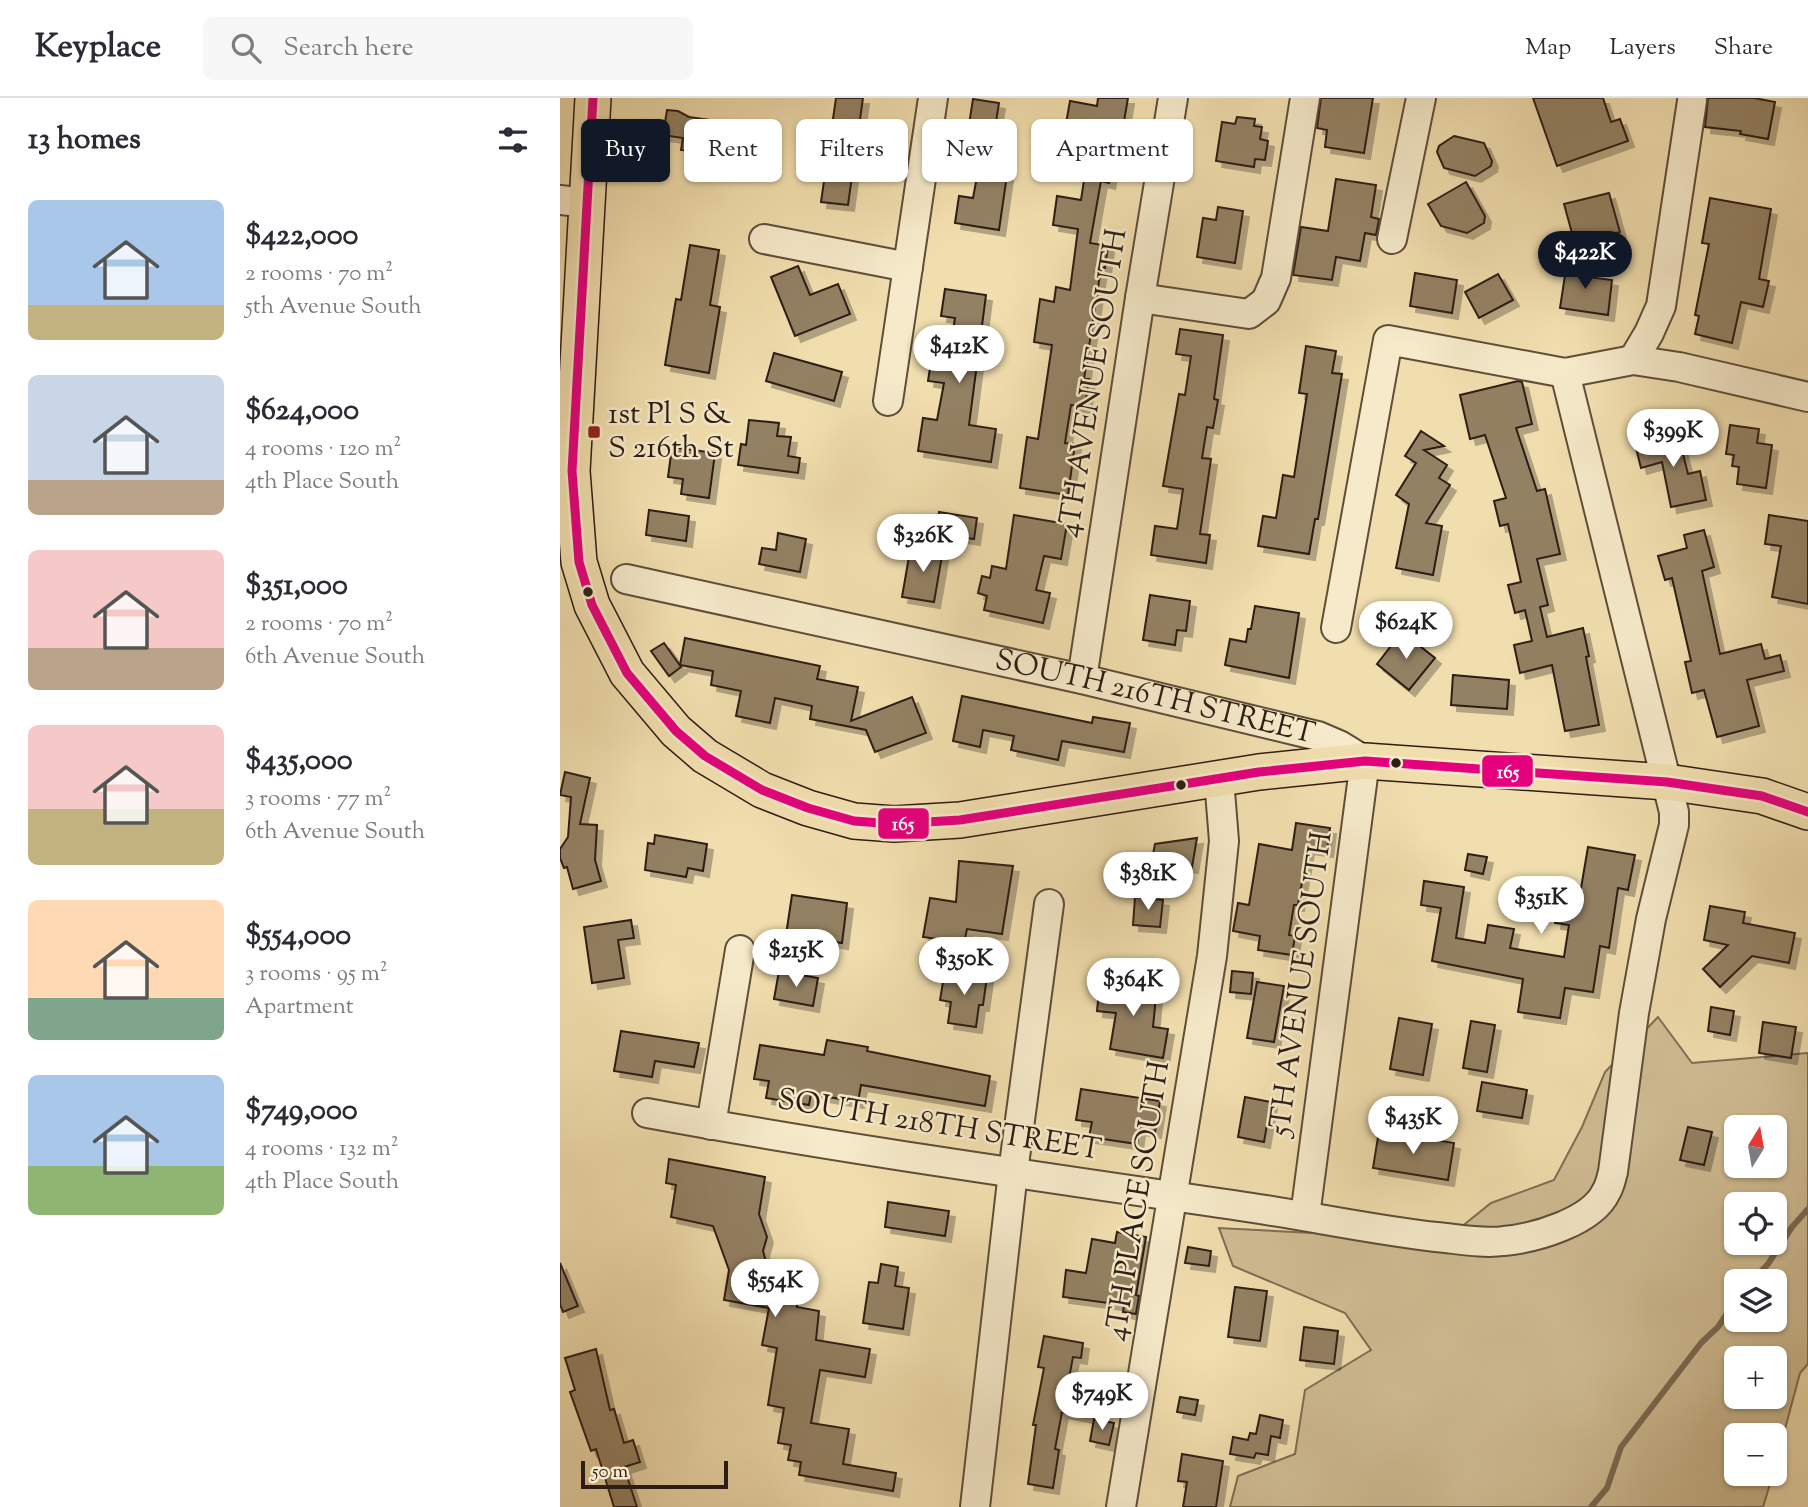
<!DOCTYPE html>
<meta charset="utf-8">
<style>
:root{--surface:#fff;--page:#f7f7f7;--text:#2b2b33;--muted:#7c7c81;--line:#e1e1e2;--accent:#111827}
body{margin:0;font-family:"Sorts Mill Goudy",serif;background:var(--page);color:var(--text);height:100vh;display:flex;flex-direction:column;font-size:26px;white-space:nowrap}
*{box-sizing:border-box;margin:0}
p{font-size:23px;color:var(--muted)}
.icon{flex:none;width:38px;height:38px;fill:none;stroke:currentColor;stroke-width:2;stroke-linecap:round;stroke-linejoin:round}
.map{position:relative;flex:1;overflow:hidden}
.drawer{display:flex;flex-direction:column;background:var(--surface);width:560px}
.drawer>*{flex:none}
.banner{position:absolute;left:21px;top:21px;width:665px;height:63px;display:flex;gap:14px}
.needle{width:46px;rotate:11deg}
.fabs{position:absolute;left:1164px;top:1017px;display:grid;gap:14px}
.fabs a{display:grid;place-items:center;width:63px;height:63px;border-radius:10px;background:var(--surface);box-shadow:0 2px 5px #0004;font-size:35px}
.scale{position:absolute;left:21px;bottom:18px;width:147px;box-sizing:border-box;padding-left:7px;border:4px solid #2e1d14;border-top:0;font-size:19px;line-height:24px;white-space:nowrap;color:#2e1d14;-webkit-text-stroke:5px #f6eaca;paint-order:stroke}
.price{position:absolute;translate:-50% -60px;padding:0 16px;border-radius:24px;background:#fff;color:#222;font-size:23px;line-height:46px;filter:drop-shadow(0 2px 4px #0008)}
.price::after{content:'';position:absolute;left:50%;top:42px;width:21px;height:16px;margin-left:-10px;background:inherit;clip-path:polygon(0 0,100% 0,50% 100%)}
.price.current{background:var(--accent);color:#fff}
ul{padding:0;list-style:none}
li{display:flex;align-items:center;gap:21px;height:175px;padding:0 28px}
li span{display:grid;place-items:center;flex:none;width:196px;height:140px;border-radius:10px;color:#555}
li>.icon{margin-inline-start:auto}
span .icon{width:84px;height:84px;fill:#fffc;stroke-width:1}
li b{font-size:30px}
h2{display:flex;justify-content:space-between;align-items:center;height:84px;padding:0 28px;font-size:30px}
.tag{padding:0 24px;border-radius:10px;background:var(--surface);box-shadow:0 2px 5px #0004;font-size:24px;line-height:63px}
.tag.current{background:var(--accent);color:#fff}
header{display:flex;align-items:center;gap:42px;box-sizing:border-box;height:98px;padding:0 35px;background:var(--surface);border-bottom:2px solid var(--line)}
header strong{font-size:33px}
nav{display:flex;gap:38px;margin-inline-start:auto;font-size:24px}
.search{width:490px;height:63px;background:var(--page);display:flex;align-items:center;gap:18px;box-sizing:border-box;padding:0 24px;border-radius:10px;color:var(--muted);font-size:26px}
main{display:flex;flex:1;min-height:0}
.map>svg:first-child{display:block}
.green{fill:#d0bd94;stroke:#7f6d54;stroke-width:2;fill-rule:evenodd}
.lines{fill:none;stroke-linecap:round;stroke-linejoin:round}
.stream{stroke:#7b6951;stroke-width:6}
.building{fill:#938164;stroke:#2e1d14;stroke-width:2;filter:url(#shadow)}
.minor-casing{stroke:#5f4d3a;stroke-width:32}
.major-casing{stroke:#2e1d14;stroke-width:38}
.minor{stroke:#f6eaca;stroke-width:28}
.major{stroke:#f1deae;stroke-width:35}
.bus-1-casing{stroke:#f6eaca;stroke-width:14}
.bus-1{stroke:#e5007d;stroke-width:9}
.poi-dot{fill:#8f2418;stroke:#f6eaca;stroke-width:2.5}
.bus-dot{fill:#2e1d14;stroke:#f6eaca;stroke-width:2.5}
.labels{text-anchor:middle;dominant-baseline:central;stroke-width:5;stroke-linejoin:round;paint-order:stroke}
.street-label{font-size:30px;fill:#2e1d14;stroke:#f6eaca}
.poi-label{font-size:30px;fill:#2e1d14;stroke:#f6eaca;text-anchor:start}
.line-badge{stroke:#f6eaca;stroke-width:2.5}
.badge-label{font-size:19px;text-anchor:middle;font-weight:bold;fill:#fff}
</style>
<header>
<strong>Keyplace</strong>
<div class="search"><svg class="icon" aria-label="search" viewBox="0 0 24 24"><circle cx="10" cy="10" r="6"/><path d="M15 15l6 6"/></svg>Search here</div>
<nav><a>Map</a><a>Layers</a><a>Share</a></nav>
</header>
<main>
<section class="drawer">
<h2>13 homes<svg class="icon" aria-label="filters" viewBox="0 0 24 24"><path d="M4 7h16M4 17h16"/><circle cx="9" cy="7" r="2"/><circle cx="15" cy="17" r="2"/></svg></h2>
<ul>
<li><span style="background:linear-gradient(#a9c7e8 75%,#c2b280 0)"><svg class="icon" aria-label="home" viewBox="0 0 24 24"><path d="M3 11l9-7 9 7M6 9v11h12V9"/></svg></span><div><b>$422,000</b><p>2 rooms · 70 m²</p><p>5th Avenue South</p></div></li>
<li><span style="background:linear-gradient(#c9d6e8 75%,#b9a48a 0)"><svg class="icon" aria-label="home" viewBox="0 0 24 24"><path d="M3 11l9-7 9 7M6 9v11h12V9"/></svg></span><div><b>$624,000</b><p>4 rooms · 120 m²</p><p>4th Place South</p></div></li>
<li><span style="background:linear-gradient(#f6c9c9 70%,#b9a48a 0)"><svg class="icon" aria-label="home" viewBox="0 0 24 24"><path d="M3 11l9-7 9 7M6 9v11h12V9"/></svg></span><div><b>$351,000</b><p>2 rooms · 70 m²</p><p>6th Avenue South</p></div></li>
<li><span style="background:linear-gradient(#f6c9c9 60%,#c2b280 0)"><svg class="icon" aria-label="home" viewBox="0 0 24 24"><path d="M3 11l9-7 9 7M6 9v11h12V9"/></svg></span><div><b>$435,000</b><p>3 rooms · 77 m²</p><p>6th Avenue South</p></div></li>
<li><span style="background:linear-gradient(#ffd9b3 70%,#7fa58c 0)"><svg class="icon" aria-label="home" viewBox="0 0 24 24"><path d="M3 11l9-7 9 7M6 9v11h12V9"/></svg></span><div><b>$554,000</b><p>3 rooms · 95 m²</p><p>Apartment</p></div></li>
<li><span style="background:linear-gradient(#a9c7e8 65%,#8fb573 0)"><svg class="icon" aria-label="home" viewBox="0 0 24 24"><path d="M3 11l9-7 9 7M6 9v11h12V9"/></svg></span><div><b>$749,000</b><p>4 rooms · 132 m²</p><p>4th Place South</p></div></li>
</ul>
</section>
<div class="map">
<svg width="1248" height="1409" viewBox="0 0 1248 1409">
<defs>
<filter id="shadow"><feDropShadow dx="6" dy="6" stdDeviation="0" flood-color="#0004"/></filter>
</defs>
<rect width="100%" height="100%" fill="#f1deae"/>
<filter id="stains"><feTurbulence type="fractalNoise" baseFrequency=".00286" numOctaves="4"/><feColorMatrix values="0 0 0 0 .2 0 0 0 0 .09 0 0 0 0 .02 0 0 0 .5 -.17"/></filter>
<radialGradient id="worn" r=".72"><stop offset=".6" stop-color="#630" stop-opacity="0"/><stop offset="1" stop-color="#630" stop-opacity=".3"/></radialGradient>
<path class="green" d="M1098,919l34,46 116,-10v311l-8,9 -25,93 -1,-31h-38v39h37l-10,33h-533l8,-31 57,-22 10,-64 66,-40 -26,-37 -112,-47 -14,-38 226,12 46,-37 63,-23 28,-53 23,-55zM1176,1029h38v39h-38zM1176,1106h38v38h-38zM1176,1183h38v39h-38zM1176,1260h38v38h-38z"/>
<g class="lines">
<g class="stream">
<path d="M1192,1183l16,-17 24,-37 16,-18"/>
<path d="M1031,1409l16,-19 14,-41 80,-104 17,-16 18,-27"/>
</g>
</g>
<g class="building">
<path d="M276,0h27l-15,107 -27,-3z"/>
<path d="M538,0h30l-8,47 8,1 -3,18 -12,-2 -4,21 -8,-2 -11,62 18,3 -3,22h-4l-17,111h5l-4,28 -14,-2 -6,38 10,1 -7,51 -48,-7 7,-51 11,2 14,-94 -18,-3 6,-43 14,3 2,-15 14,3 8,-61 -25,-4 4,-29 24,4 10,-66 -26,-5 5,-28 27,5z"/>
<path d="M761,0h52l-9,55 -39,-6 2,-17 -10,-2z"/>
<path d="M973,0h70l8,24 9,-3 8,22 -71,25z"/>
<path d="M1148,0h46l21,4 -7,37 -28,-5 1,-3 -36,-4z"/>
<path d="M413,1l26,4 -7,44 -26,-3z"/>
<path d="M107,12l11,1 11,6 57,8 -5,33 -60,-8 2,-12 -20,-3z"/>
<path d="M677,19l18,2 -1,7 8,1 -2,12 8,2 -3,19 -10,-1 -1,8 -38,-6 6,-39 13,2z"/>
<path d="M894,38l30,7 8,18 -1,5 -16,10 -31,-8 -7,-16 2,-6z"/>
<path d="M418,73l29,4 -8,55 -44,-7 4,-27 14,2z"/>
<path d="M776,81l40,6 -5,32 8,2 -3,16 -11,-2 -5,28 -24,-4 -4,23 -39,-5 8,-48 27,4z"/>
<path d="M906,84l19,34 -1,7 -17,10 -26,-7 -13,-22z"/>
<path d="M1049,95l11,39 -45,12 -11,-40z"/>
<path d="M1150,100l61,11 -12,70 10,2 -6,26 -22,-5 -9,41 -37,-9 4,-18 -4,-1 14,-71 -7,-1z"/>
<path d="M658,109l25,4 -8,52 -38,-6 6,-39 13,2z"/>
<path d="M130,147l29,5 -9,55 10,2 -11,66 -44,-8 11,-66 5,1z"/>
<path d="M1007,164l22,3 -1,12 24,3 -4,35 -48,-7z"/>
<path d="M238,168l12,29 28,-11 12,30 -55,22 -24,-59z"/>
<path d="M855,175l42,7 -5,33 -42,-7z"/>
<path d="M938,176l15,26 -34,18 -14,-26z"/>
<path d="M385,191l41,6 -17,130 27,4 -5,33 -73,-11 5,-33 14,2 7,-37 -16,-2 4,-26 17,2 6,-39 -14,-2z"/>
<path d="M620,231l43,6 -9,64 4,1 -5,28 -6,-1 -5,31 9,1 -11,75 10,1 -4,28 -55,-8 4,-29 22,3 6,-40 -20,-3 16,-92 6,1 6,-39 -15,-2z"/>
<path d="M746,248l30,5 -4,22 10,1 -24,145h-3l-6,35 -51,-8 5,-30 13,2 7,-43 11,2 13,-83 -8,-1z"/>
<path d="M214,255l68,19 -8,29 -68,-20z"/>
<path d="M958,283l4,1 10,42 -16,4 21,63 8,-2 15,65 -23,5 11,46 -8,2 7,30 36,-9 6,28 -3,1 13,68 -34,6 -13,-66 -32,8 -6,-28 18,-4 -7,-31 -10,3 -7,-28 13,-3 -13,-58 -8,2 -6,-25 12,-3 -21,-63 -15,4 -10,-44z"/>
<path d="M189,322l30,3 -2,13 14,1 -3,19 12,2 -2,15 -60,-8 3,-21 5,1z"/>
<path d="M1170,327l29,4 -2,14 15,2 -6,43 -29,-4 2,-17 -7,-1 2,-11 -8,-1z"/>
<path d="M861,333l23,15 -20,4 23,15 -8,13 11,7 -24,38 16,3 -9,49 -37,-7 13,-64 -13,-9 20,-32 -11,-7z"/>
<path d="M1118,336l10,40 12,-3 6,29 -35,7 -9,-45 -21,6 -6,-24z"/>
<path d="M112,349l43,6 -6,45 -28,-4 2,-15 -15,-2z"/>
<path d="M89,412l40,6 -3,25 -40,-6z"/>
<path d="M379,414l38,6 -3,21 -38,-6z"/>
<path d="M454,417l53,9 -6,35 -17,-3 -8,34 14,3 -7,30 -59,-13 3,-14 -9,-3 4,-17 8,2 2,-12 14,3z"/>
<path d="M1209,417l39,6v83l-36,-7 9,-51 -16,-2z"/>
<path d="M1144,432l10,37 -12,4 18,83 41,-10 4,15 15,-4 4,16 -37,9 12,46 -42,11 -13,-47 -12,3 -7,-31 6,-1 -19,-83 -7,2 -7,-24 29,-8 -3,-13z"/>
<path d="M218,435l28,6 -6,33 -41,-8 3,-16 14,2z"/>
<path d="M351,447l32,5 -9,52 -32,-5z"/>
<path d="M590,497l40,6 -4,30 -9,-1 -2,15 -32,-5z"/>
<path d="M695,508l44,7 -10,65 -64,-13 5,-26 16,3 2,-13h3z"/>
<path d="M842,534l33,26 -26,32 -32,-26z"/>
<path d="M125,540l135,28 -3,13 41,8 -7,34 61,-24 14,36 -51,19 -9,-22 -56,-11 2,-13 -37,-8 -5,25 -34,-7 5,-25 -30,-6 2,-14 -33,-6z"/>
<path d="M104,545l17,24 -12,9 -18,-25z"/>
<path d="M893,577l56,5 -2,29 -56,-4z"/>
<path d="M402,598l130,27 1,-6 37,6 -6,29 -62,-11 -4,19 -47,-10 3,-14 -31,-6 -3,17 -27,-6z"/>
<path d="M5,674l25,6 -10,46 17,1 -2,35 6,21 -28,8 -6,-22 -3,1 -4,-10v-9l8,-12 3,-40 -11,-2z"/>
<path d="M736,725l34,5 -3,23 -19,-3 -10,57h-4l-5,30 6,1 -3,19 -34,-5 2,-14 -27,-5 5,-28 11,2 10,-61 33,6z"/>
<path d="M95,737l52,9 -4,27 -15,-3 -2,9 -41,-7 3,-27 6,1z"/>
<path d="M637,740l-5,29 -40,-7 3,-16z"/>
<path d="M1028,749l47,8 -7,35 -10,-2 -9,60 -9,-2 -7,46 -28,-4 -5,30 -42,-6 5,-33 -91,-18 9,-53 -20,-3 3,-24 40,6 -8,51 29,5 3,-18 26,4 -4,19 54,9 5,-32 -14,-2 5,-32 20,3z"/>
<path d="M908,756l19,3 -4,17 -18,-4z"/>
<path d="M399,763l54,5 -11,68 -35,-5 -3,14 -41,-6 7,-39 26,4z"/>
<path d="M232,797l55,8 -5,40 -56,-8z"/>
<path d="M575,799l28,3 -3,27 -27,-2z"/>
<path d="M1150,808l35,6 -2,11 52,10 -6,30 -37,-7 -32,31 -17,-18 25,-24 -24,-5z"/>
<path d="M71,822l3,18 -16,2 6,38 -32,5 -8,-56z"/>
<path d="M385,872l42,7 -4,28h-4l-3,22 -28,-4 3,-21 -11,-2z"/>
<path d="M219,873l39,7 -5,28 -39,-7z"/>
<path d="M672,873l21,2 -2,21 -21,-2z"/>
<path d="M540,883l57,6 -4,40 15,2 -5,29 -53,-9 6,-36 -19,-2z"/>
<path d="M697,884l27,4 -10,56 -27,-4z"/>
<path d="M1151,909l23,4 -4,24 -22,-4z"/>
<path d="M839,920l33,6 -9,51 -33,-6z"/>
<path d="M911,923l24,4 -8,47 -24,-4z"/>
<path d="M1203,924l33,5 -5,31 -32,-5z"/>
<path d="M61,933l78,12 -5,24 -39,-6 -3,16 -38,-6z"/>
<path d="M267,942l41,7 -1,4 123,25 -5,30 -124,-21 -3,17 -47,-8 -2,11 -43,-7 3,-17 -15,-2 6,-34 64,10z"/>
<path d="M922,984l45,8 -5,28 -45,-7z"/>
<path d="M521,991l79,12 -5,31 -16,-3 -2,15 -48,-7 3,-15 -16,-2z"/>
<path d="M685,999l26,5 -7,40 -26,-5z"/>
<path d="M1128,1029l24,5 -8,33 -24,-5z"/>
<path d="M819,1033l75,12 -6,37 -75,-12z"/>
<path d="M109,1061l96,18 -6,37 8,23 -4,14 4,14 -4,25 14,3 -1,7 21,3v4l22,4 -3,29 54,9 -5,28 -45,-7 -9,53 38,6 -6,35 53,9 -3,18 -94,-16 2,-13 -13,-2 3,-15 -13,-2 6,-35 -16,-3 9,-57 -15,-3 7,-37 -45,-8 5,-30 -16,-44 -42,-9 5,-32 -10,-2z"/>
<path d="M328,1104l61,9 -4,25 -60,-9z"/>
<path d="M557,1134l29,5 -10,58 3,1 -3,18 -13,-2 1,-7 -61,-8 3,-27 20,3 6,-34 23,4z"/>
<path d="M628,1149l23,4 -2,15 -24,-3z"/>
<path d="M0,1165l18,43 -15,6 -3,-8z"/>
<path d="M321,1166l17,3 -3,19 14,2 -6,41 -40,-6 6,-41 9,1z"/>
<path d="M675,1189l32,4 -7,50 -32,-4z"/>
<path d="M744,1229l34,4 -4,33 -34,-4z"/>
<path d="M484,1238l39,7 -2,15 -8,-1 -6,32 25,4 -5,24 -25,-5 -7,37 4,1 -6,38 -25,-4 8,-59h-3l11,-57 -6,-1z"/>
<path d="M36,1251l14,61 4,-1 10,34 9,-3 7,22 -16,5 13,40h-23l-18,-58 -5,2 -21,-59 5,-2 -10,-32z"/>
<path d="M620,1299l18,3 -3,15 -18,-3z"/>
<path d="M700,1317l23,5 -3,18 -9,-2 -3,19 -12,-2 -2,5 -24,-4 3,-17 15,3 2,-7 6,1z"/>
<path d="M534,1321l20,4 -5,22 -19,-4z"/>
<path d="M622,1356l41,7 -7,46h-33l4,-25 -9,-1z"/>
</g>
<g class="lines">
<g class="minor-casing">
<g id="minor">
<path d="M0,102l26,3"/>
<path d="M204,141l144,28"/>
<path d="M832,141l29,-141"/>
<path d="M580,200l109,16 17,-13 10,-23 29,-180"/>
<path d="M1073,262l16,-27 12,-27 31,-205"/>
<path d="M328,303l45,-303"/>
<path id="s1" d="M66,481l456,100 236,57 21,9 26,16 -60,455"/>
<path d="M776,530l52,-288 177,33 68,-13 46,7 129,30"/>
<path d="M522,581l58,-381 33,-200"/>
<path d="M87,1015c201,37 404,65 606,95 61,9 121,22 183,29 22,2 46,7 68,4 31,-3 88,-19 102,-49 4,-6 5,-13 7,-20l21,-159 17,-94 23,-94v-13l-109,-439"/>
<path d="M151,1027l29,-175"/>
<path d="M415,1409l38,-335 36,-268"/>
<path d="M561,1409l91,-551 12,-115 -5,-62"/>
</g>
</g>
<g class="major-casing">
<path id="major" d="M33,0l-21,373 7,91 13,43 35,68 49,58 29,25 57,34 46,18 46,13 40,3 66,-4 299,-48 106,-11 302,21 95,14 46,16"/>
</g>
<use href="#minor" class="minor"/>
<use href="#major" class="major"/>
<g class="bus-1-casing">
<path id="bus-1" d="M33,0l-21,373 7,91 13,43 35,68 49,58 29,25 57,34 46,18 46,13 40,3 66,-4 299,-48 106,-11 302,21 95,14 46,16"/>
</g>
<use href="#bus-1" class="bus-1"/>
</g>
<rect class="poi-dot" x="27" y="327" width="14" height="14" rx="3.5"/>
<g class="bus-dot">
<circle cx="28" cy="494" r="6"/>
<circle cx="836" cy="665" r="6"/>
<circle cx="621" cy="687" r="6"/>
</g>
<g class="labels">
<g class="street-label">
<text transform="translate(534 285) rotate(-81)">4TH AVENUE SOUTH</text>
<text stroke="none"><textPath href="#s1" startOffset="542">SOUTH 216TH STREET</textPath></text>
<text transform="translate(742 886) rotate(-82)">5TH AVENUE SOUTH</text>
<text transform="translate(379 1028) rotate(9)">SOUTH 218TH STREET</text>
<text transform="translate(579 1103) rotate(-81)">4TH PLACE SOUTH</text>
</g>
<g class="poi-label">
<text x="48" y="317">1st Pl S &amp;<tspan x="48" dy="34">S 216th St</tspan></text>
</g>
</g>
<g class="line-badge">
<rect x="921" y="656" width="53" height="34" rx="7" fill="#e5007d"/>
<rect x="317" y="709" width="53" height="33" rx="7" fill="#e5007d"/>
</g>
<g class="badge-label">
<text x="948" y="680">165</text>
<text x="343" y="732">165</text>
</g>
<rect width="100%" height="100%" filter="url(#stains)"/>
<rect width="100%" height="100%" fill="url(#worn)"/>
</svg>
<div class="fabs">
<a><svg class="needle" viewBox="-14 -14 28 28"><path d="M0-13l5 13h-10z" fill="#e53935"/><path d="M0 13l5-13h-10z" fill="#7c7c81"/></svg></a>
<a><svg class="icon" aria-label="locate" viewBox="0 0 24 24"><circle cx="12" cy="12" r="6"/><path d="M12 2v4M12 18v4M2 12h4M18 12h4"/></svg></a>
<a><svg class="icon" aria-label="layers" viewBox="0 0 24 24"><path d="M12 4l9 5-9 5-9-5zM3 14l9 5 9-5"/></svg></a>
<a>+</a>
<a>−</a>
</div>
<div class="scale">50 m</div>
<b class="price current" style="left:1025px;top:193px">$422K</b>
<b class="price" style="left:399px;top:287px">$412K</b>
<b class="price" style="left:1113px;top:371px">$399K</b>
<b class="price" style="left:363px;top:476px">$326K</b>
<b class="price" style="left:846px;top:563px">$624K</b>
<b class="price" style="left:588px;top:814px">$381K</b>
<b class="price" style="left:981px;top:838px">$351K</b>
<b class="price" style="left:236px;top:891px">$215K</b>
<b class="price" style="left:404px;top:899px">$350K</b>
<b class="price" style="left:573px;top:920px">$364K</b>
<b class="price" style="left:853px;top:1058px">$435K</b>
<b class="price" style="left:215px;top:1221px">$554K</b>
<b class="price" style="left:542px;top:1334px">$749K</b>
<div class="banner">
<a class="tag current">Buy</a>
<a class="tag">Rent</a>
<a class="tag">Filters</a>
<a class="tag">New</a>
<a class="tag">Apartment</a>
</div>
</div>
</main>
